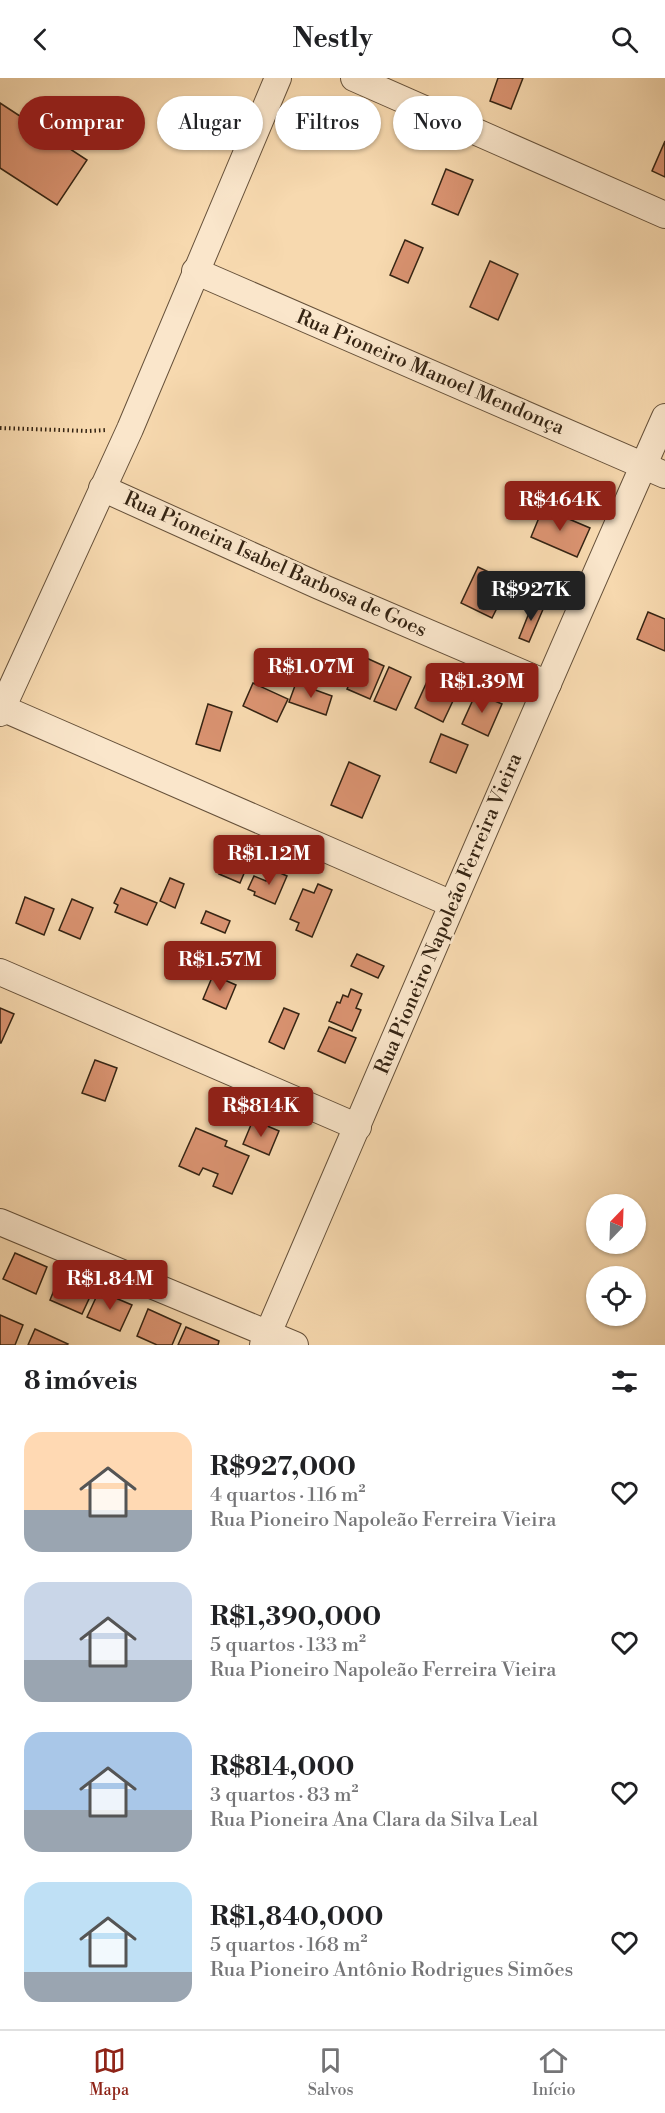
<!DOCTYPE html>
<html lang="pt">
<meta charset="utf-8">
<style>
:root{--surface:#fff;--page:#f2f2f2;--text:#202124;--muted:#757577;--line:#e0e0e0;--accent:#8f2418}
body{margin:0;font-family:"Libre Bodoni",serif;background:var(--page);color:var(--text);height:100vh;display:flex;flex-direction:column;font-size:22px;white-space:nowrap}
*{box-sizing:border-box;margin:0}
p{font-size:20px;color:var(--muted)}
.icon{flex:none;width:33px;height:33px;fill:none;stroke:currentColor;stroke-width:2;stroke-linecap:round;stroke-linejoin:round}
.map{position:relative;height:1267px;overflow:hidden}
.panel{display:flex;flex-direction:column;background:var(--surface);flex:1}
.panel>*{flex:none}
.banner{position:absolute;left:18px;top:18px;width:630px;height:54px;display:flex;gap:12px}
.needle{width:39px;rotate:23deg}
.controls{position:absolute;left:586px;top:1116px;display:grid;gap:12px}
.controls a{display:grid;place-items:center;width:60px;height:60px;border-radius:50%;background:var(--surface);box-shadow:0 2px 4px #0004;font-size:30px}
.price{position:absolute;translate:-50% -51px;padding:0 14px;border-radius:6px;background:var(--accent);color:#fff;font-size:20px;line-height:39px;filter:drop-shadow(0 2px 3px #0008)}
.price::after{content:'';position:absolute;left:50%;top:36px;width:18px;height:14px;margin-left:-9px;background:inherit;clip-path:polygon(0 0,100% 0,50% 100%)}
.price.active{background:#222;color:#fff}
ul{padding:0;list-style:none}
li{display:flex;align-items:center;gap:18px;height:150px;padding:0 24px}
li span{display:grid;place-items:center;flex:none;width:168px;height:120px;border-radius:18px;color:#555}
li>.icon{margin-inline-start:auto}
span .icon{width:72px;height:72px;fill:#fffc;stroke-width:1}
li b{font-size:26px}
h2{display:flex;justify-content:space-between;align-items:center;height:72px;padding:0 24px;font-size:26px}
.pill{padding:0 21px;border-radius:27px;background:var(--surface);box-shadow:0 2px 4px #0004;font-size:21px;line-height:54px}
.pill.active{background:var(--accent);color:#fff}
header{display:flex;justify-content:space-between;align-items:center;height:78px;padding:0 24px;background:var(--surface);font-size:27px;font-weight:700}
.tab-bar{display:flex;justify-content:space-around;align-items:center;height:84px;border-top:2px solid var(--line);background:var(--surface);font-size:16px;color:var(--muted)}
.tab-bar a{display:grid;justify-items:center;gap:3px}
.tab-bar .active{color:var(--accent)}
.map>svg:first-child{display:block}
.building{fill:#da9371;stroke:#352413;stroke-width:1.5}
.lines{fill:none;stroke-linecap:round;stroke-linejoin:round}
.minor-casing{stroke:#66513a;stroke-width:28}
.path{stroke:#352413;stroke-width:4;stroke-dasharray:1.5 3;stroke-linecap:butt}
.minor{stroke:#fae6cb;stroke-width:26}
.labels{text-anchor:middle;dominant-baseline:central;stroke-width:5;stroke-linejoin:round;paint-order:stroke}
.street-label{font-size:20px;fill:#352413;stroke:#fae6cb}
</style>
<header><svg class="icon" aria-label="back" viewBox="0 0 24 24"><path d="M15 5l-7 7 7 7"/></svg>Nestly<svg class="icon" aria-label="search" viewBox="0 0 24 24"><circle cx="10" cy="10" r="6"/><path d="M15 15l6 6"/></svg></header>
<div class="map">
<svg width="665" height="1267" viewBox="0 0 665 1267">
<rect width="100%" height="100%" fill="#f7d9af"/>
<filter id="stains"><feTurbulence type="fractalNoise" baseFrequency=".00333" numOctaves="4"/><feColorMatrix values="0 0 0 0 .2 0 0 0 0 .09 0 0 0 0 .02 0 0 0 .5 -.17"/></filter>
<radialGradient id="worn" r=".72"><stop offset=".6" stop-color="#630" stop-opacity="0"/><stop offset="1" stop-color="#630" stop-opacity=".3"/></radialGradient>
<g class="building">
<path d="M498,0h25l-12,31 -21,-8z"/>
<path d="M0,25l87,57 -30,45 -57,-37z"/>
<path d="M665,63v36l-13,-6z"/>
<path d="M446,91l27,11 -15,35 -26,-11z"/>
<path d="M405,162l18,8 -15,35 -18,-8z"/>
<path d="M490,183l28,13 -20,46 -28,-13z"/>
<path d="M543,430l47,20 -13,29 -46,-20z"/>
<path d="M478,489l32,15 -18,36 -31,-15z"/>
<path d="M533,525l11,4 -15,35 -10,-4z"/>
<path d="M648,534l17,7v32l-28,-12z"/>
<path d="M362,578l22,10 -14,33 -23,-10z"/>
<path d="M389,589l22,10 -15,33 -22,-9z"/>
<path d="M430,597l29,13 -16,34 -28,-14z"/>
<path d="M253,605l35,16 -11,23 -34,-16z"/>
<path d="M296,605l36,13 -6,19 -37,-13z"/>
<path d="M476,615l26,11 -14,32 -26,-12z"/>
<path d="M208,626l24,8 -12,39 -24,-7z"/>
<path d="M441,656l27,11 -12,28 -26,-11z"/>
<path d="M349,684l31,14 -18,42 -31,-13z"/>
<path d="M230,770l21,9 -11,26 -21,-9z"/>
<path d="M271,791l16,7 -12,28 -21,-9 1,-3 -7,-3 6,-13 12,5z"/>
<path d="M170,800l14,6 -9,24 -15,-7z"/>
<path d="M318,806l14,6 -20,47 -16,-7 3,-7 -9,-4 13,-30 11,4z"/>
<path d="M121,810l36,15 -10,22 -32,-13 3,-7 -4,-2z"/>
<path d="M25,819l29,12 -10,26 -28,-12z"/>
<path d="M72,821l21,9 -13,31 -21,-9z"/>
<path d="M206,833l24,10 -5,12 -24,-10z"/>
<path d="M357,876l27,12 -6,12 -27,-12z"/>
<path d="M213,897l23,10 -10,24 -23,-10z"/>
<path d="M351,911l11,5 -6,14 5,2 -9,21 -23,-10 8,-19 3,1 3,-8 5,2z"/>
<path d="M0,930l14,6 -13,29h-1z"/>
<path d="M284,930l15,6 -15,35 -15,-7z"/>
<path d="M329,949l27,11 -11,25 -27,-12z"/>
<path d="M95,982l22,8 -12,33 -23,-8z"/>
<path d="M253,1042l26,11 -10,24 -26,-11z"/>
<path d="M196,1050l31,13 -2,5 24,10 -17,38 -19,-8 5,-12 -15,-6 -4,7 -20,-9z"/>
<path d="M15,1175l32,14 -11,27 -33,-15z"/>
<path d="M61,1195l33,15 -12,26 -32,-14z"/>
<path d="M99,1213l33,14 -12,26 -33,-14z"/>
<path d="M148,1231l33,15 -9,21h-15l-20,-9z"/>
<path d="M0,1237l23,10 -8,20h-15z"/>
<path d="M186,1249l33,14 -1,4h-40z"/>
<path d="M35,1251l33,15 -1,1h-39z"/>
</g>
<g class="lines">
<g class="minor-casing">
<g id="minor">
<path d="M354,0l311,137"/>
<path d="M195,193l470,204"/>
<path d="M102,410l217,98 229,98"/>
<path d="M2,630l450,196"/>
<path d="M0,635l130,-284 148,-351"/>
<path d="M0,894l358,155"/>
<path d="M0,1144l295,123"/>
<path d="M263,1267c133,-309 265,-620 402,-928"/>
</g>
</g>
<path class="path" d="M0,350l89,3 18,-1"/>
<use href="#minor" class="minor"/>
</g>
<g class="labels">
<g class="street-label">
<text transform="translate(430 295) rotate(23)">Rua Pioneiro Manoel Mendonça</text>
<text transform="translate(275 487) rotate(24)">Rua Pioneira Isabel Barbosa de Goes</text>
<text transform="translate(449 836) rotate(-67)">Rua Pioneiro Napoleão Ferreira Vieira</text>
</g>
</g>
<rect width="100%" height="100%" filter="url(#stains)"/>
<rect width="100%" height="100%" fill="url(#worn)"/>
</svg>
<div class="controls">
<a><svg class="needle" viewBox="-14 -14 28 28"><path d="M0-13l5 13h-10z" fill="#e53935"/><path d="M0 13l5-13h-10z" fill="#757577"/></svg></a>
<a><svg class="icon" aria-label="locate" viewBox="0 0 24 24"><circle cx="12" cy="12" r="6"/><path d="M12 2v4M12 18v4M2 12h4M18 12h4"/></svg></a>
</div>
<b class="price" style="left:560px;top:454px">R$464K</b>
<b class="price active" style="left:531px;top:544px">R$927K</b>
<b class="price" style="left:311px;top:621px">R$1.07M</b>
<b class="price" style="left:482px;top:636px">R$1.39M</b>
<b class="price" style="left:269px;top:808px">R$1.12M</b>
<b class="price" style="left:220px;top:914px">R$1.57M</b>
<b class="price" style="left:261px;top:1060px">R$814K</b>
<b class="price" style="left:110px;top:1233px">R$1.84M</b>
<div class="banner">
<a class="pill active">Comprar</a>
<a class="pill">Alugar</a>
<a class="pill">Filtros</a>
<a class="pill">Novo</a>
</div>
</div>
<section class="panel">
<h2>8 imóveis<svg class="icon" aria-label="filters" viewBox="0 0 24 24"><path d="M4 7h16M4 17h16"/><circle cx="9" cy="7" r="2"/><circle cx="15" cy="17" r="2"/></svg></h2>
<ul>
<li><span style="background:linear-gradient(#ffd9b3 65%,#9aa5b1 0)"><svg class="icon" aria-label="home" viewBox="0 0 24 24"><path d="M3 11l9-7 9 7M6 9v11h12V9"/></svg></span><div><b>R$927,000</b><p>4 quartos · 116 m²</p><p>Rua Pioneiro Napoleão Ferreira Vieira</p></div><svg class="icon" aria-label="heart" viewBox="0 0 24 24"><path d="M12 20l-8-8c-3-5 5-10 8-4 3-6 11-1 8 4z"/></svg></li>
<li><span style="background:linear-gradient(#c9d6e8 65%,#9aa5b1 0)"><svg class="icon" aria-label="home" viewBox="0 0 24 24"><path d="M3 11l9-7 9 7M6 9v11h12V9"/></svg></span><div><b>R$1,390,000</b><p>5 quartos · 133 m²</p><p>Rua Pioneiro Napoleão Ferreira Vieira</p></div><svg class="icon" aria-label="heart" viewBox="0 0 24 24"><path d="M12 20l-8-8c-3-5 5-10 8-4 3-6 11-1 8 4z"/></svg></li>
<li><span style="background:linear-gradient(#a9c7e8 65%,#9aa5b1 0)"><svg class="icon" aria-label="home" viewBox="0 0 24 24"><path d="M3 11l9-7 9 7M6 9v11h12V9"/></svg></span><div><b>R$814,000</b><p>3 quartos · 83 m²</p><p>Rua Pioneira Ana Clara da Silva Leal</p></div><svg class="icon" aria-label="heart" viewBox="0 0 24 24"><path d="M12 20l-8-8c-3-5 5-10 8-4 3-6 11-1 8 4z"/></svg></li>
<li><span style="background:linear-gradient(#bfe0f5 75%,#9aa5b1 0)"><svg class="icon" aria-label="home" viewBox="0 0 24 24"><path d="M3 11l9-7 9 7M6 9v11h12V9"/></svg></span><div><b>R$1,840,000</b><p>5 quartos · 168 m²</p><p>Rua Pioneiro Antônio Rodrigues Simões</p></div><svg class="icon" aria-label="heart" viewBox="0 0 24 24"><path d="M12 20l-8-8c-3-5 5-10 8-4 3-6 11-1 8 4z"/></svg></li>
</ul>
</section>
<nav class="tab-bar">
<a class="active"><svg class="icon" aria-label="map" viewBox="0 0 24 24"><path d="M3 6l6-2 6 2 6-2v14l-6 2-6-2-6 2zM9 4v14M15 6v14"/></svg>Mapa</a>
<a><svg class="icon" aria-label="saved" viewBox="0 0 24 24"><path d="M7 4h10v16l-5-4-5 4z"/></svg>Salvos</a>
<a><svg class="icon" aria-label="home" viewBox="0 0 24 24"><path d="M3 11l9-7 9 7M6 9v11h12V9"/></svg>Início</a>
</nav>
